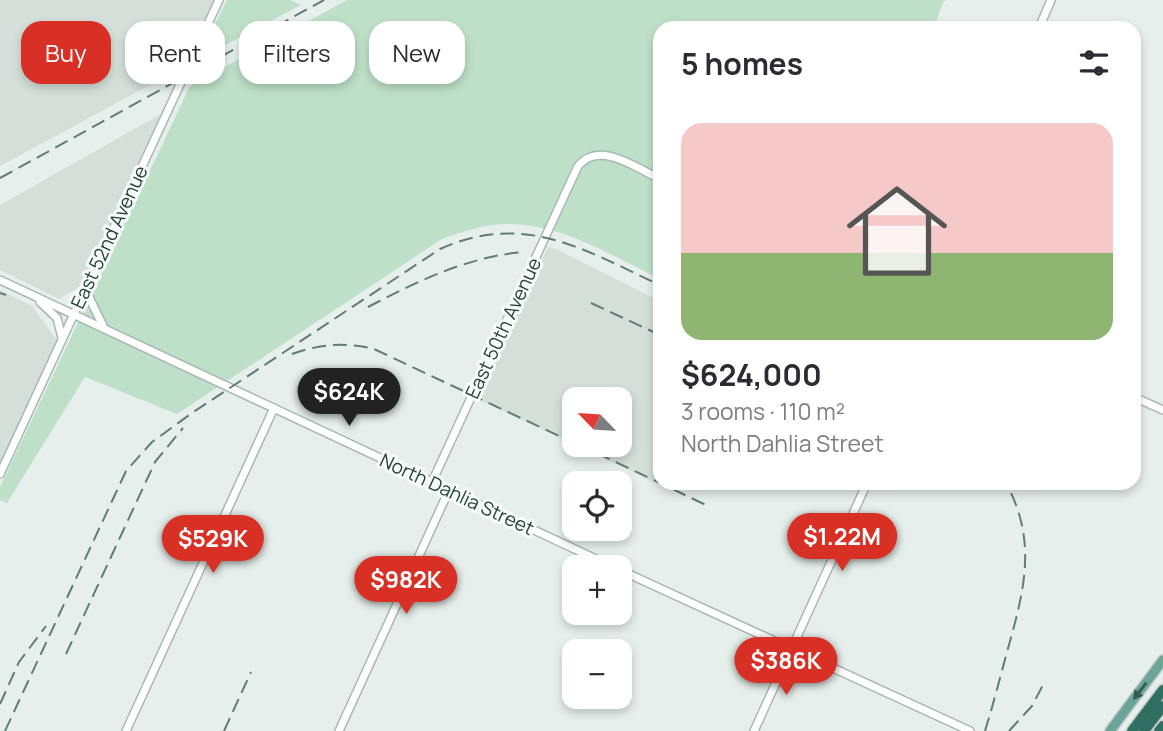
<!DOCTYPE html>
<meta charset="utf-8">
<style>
:root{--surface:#fff;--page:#f7f7f7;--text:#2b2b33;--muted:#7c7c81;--line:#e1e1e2;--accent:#d93025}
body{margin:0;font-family:Manrope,sans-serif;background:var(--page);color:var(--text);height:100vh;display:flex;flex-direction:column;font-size:26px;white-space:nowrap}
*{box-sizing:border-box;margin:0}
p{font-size:23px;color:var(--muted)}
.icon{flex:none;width:38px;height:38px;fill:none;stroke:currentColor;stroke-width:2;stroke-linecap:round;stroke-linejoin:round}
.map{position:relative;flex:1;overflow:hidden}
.drawer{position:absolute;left:653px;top:21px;width:488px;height:469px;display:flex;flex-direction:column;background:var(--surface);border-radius:21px;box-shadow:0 4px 10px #0003}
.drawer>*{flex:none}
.banner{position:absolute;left:21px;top:21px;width:527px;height:63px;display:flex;gap:14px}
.needle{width:46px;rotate:295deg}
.controls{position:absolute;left:562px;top:387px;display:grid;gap:14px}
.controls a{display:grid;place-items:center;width:70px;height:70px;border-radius:14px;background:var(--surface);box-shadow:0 4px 10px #0003;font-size:35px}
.price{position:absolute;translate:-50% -60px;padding:0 16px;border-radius:24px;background:var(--accent);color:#fff;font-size:23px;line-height:46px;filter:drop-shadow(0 2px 4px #0008)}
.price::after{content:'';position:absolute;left:50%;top:42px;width:21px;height:16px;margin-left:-10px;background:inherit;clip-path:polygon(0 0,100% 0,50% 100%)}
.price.selected{background:#222;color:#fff}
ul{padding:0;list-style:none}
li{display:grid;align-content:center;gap:14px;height:371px;padding:0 28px}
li+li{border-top:2px solid var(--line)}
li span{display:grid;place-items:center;height:217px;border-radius:21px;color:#555}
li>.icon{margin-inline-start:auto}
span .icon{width:126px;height:126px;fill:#fffc;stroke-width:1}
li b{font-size:30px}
h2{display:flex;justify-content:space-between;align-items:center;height:84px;padding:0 28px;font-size:30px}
.pill{padding:0 24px;border-radius:21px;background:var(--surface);box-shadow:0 4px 10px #0003;font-size:24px;line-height:63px}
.pill.selected{background:var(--accent);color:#fff}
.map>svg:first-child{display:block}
.built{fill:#d4dfda}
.green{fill:#bfe0c8}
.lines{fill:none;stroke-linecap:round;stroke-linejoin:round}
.minor-casing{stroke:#a8b8b2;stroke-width:10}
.major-casing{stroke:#c2cac8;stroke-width:12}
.highway-casing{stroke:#c2cac8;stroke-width:13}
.minor{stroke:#fff;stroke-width:7}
.major{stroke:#6aa596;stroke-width:9}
.highway{stroke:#2f6f62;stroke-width:10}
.rail{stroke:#5f7d75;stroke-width:2;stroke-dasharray:14 7;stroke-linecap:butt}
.oneway{fill:#365b51}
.labels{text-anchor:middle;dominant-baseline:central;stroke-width:6;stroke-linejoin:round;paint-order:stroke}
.street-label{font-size:19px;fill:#24423a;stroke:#f7fbf9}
</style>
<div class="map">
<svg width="1163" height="731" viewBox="0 0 1163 731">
<rect width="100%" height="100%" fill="#e6efeb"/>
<g class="built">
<path d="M0,0h214l-31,67 -183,99z"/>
<path d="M161,114l-80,172 -22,13 -59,-29v-65z"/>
<path d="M548,247l8,2 104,52v167l-6,14 -80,-38h46v-45h-46v45l-97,-45z"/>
<path d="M0,290l32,16 25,34 -57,124z"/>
</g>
<g class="green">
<path d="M227,0h63l11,5 -104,55z"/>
<path d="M347,0h599l-3,2 -9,26h-274v251c-50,-24 -99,-56 -156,-55 -21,1 -42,8 -62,15l-265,175 -92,-37 -78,126 -7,-3v-13l190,-401z"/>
</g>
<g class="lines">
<g class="minor-casing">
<g id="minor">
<path d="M1039,28l12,-28"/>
<path d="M0,280l613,287"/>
<path d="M89,285l-1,10 16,33"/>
<path d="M40,302l17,16 5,20"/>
<path d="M1134,397l29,13"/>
<path d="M0,474l219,-474"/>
<path d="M432,482l146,-316c22,-26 58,2 82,13"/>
<path d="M620,570l350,161"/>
<path d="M126,731l148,-323"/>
<path d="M339,731l110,-241"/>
<path d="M754,731l113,-248"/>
</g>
</g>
<g class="major-casing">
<path id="major" d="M1110,731l53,-71"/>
</g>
<g class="highway-casing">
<g id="highway">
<path d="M1132,731l31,-41"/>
<path d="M1144,731l19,-25"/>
<path d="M1159,731l4,-5"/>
</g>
</g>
<use href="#minor" class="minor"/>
<use href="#major" class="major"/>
<use href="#highway" class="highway"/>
<g class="rail">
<path d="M0,178l324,-178"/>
<path d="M0,293l6,2"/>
<path d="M591,303l69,32"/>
<path d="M368,307c50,-26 101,-51 157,-55"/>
<path d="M292,354c28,-10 53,-12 82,-5l200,94"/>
<path d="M578,444l130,62"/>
<path d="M66,654l89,-192 28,-34"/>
<path d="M0,704l19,-42 27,-36"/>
<path d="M5,731l121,-260 26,-29 40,-29 248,-164c85,-38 144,1 220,36"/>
<path d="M224,731l27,-59"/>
<path d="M985,731c8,-26 15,-53 22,-79 17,-61 31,-110 -1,-169"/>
<path d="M1009,731l23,-25 13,-25"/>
</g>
</g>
<defs><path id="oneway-solid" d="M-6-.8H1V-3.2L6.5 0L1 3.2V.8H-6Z" transform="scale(1.75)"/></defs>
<use class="oneway" href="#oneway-solid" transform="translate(1140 691) rotate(127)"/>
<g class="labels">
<g class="street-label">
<text transform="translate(109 237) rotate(-65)">East 52nd Avenue</text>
<text transform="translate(503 328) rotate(-65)">East 50th Avenue</text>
<text transform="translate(457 494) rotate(25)">North Dahlia Street</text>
</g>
</g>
</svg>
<div class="controls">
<a><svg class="needle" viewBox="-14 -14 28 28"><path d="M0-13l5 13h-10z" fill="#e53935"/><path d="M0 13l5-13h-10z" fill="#7c7c81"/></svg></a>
<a><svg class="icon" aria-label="locate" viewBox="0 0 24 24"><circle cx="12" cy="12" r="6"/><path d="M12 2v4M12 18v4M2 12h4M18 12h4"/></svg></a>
<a>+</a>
<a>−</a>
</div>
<b class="price selected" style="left:349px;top:428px">$624K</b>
<b class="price" style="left:842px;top:573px">$1.22M</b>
<b class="price" style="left:213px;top:575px">$529K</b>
<b class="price" style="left:406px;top:616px">$982K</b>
<b class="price" style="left:786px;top:697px">$386K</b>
<div class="banner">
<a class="pill selected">Buy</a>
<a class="pill">Rent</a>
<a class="pill">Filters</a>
<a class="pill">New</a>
</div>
<section class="drawer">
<h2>5 homes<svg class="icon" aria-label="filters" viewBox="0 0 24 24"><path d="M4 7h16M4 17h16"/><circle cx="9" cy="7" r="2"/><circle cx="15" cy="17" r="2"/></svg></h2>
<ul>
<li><span style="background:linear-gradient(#f6c9c9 60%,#8fb573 0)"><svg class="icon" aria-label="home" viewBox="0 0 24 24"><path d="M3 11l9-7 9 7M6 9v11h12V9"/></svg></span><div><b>$624,000</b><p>3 rooms · 110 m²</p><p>North Dahlia Street</p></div></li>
</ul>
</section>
</div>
